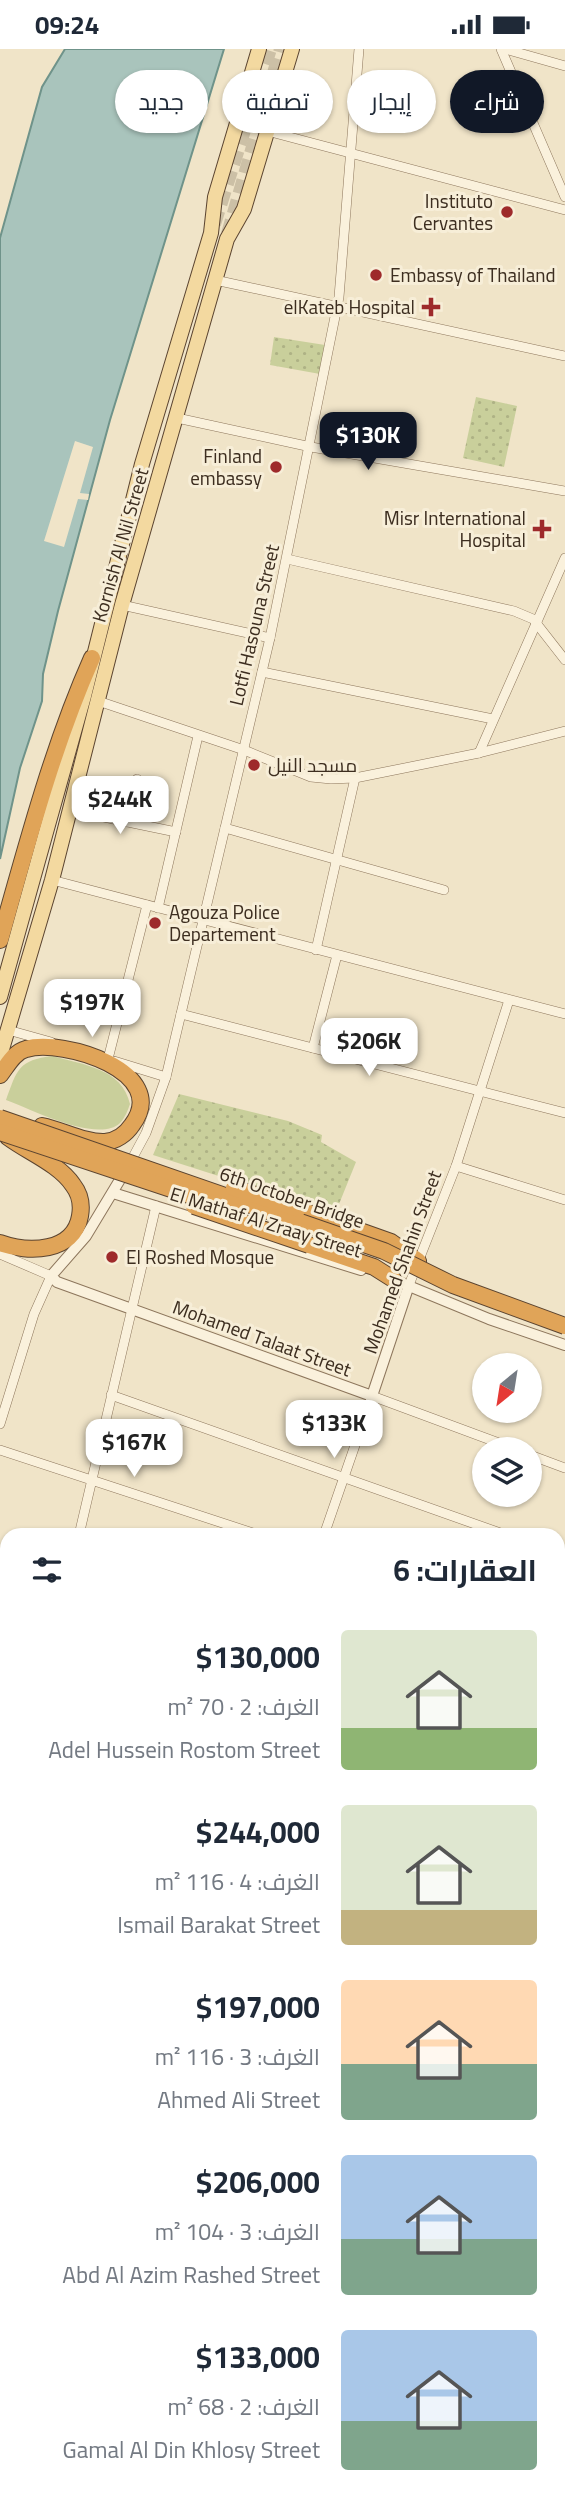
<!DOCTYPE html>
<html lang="ar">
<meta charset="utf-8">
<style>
:root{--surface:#fff;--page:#f2f2f3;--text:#1f2937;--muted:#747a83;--accent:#111827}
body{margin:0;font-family:Georgia,Cairo,serif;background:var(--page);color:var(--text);direction:rtl;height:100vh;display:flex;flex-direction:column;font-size:26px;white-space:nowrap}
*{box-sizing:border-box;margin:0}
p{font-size:23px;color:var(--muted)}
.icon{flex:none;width:38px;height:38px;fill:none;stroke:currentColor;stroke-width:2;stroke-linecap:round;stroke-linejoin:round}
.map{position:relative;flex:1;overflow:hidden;direction:ltr}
.side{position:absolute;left:0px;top:1479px;width:565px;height:975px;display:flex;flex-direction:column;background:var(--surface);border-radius:21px 21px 0 0;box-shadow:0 2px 5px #0004;direction:rtl}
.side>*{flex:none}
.hud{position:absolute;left:21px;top:21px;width:523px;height:63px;direction:rtl;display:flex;gap:14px}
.needle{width:46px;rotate:210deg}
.controls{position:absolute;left:472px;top:1304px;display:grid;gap:14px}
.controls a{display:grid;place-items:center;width:70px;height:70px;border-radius:50%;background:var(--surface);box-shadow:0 2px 5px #0004;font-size:35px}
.price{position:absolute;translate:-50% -60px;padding:0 16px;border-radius:14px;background:#fff;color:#222;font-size:23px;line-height:46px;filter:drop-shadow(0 2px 4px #0008)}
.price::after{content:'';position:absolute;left:50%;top:42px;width:21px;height:16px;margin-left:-10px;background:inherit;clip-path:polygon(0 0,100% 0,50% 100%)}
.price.on{background:var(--accent);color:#fff}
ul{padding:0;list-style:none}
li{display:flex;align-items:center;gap:21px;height:175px;padding:0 28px}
li span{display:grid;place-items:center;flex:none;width:196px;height:140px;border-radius:7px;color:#555}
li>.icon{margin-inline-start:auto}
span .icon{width:84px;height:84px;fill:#fffc;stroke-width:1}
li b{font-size:30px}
h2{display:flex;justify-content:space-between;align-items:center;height:84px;padding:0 28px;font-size:30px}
.pill{padding:0 24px;border-radius:32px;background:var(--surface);box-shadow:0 2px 5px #0004;font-size:24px;line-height:63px}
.pill.on{background:var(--accent);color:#fff}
.status{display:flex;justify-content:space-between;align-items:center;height:49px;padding:0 35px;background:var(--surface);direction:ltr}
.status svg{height:19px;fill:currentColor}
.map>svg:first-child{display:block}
.grass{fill:url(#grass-dots)}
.garden{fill:#c9cf9b}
.water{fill:#a9c4bc;stroke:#6f938a;stroke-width:2}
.pier{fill:#f0e4c8}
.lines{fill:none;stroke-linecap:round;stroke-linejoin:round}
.primary-tunnel{stroke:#ccc0a6;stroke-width:14;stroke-dasharray:14 7;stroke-linecap:butt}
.minor-casing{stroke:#8d765c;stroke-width:10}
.tertiary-casing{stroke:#8d765c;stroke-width:12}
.primary-casing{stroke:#5b4430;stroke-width:16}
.motorway-casing{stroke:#5b4430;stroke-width:18}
.minor{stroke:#faf1dc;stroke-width:9}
.tertiary{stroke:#faf1dc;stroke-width:10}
.primary{stroke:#f3d9a0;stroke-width:14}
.motorway{stroke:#e0a458;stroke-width:16}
.motorway-bridge-casing{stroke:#5b4430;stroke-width:18;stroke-linecap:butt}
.motorway-bridge{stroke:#e0a458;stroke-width:16}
.poi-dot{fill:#9e2a2b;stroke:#f7eed8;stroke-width:2.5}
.labels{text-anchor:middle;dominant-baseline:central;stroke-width:6;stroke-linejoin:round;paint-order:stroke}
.poi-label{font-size:19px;fill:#3d2e20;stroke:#f7eed8;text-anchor:end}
.street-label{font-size:19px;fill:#3d2e20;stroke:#f7eed8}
</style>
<div class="status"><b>09:24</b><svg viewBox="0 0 49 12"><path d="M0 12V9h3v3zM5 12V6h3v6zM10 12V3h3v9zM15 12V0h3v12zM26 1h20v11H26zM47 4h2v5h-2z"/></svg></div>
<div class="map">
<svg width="565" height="2453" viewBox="0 0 565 2453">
<defs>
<pattern id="grass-dots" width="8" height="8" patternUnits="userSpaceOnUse" patternTransform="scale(1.75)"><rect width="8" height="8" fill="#c9cf9b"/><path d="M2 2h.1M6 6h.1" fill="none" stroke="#aeb285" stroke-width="1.8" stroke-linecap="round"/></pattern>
</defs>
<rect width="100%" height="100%" fill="#f0e4c8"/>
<g class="grass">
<path d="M274,288l51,8 -5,29 -50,-9z"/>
<path d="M476,348l41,9 -13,61 -41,-9z"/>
<path d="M179,1045l109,27 34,14 -1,7 35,20 -19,47 -59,-14 -125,-40z"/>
</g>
<path class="garden" d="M53,1007c30,9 69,12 77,48 -2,6 -5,14 -10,19 -22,21 -89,-14 -114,-23 11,-30 12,-40 47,-44z"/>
<path class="water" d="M65,0h159l-114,371 -52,191 -15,63 -1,27 -22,67 -20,91v-621l42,-151z"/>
<path class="pier" d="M75,392l18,6 -13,46 9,1 -1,6 -10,-1 -14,48 -20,-6z"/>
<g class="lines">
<g class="primary-tunnel">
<path d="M214,175l56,-175"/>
<path d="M228,185l53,-185"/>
</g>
<g class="minor-casing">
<g id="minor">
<path d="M501,0l64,148"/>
<path d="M505,0l60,17"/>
<path d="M267,82l298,79"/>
<path d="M215,231l350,76"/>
<path d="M177,369l134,29 254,44"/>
<path d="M287,510l227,52 19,8 32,41"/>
<path d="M122,556l148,33"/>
<path d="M262,623l231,47"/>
<path d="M98,652l146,49 67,27 20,2 24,-1 124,-25 86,-22"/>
<path d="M479,704l86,-195"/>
<path d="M70,761l106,22"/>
<path d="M127,773l10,-43"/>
<path d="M225,779l219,62"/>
<path d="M52,831l513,134"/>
<path d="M158,859l40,-172"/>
<path d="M316,901l39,-172"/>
<path d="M181,965l384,99"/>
<path d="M8,981l43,12"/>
<path d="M313,999l24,-93"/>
<path d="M108,1010l39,-154"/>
<path d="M114,1012l52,16"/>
<path d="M132,1110l14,-26 20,-56 104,-439 69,-341 20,-248"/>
<path d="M456,1117l109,34"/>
<path d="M0,1205l51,22 -17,38 -34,110"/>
<path d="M409,1236l47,-119 53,-166"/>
<path d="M111,1346l395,140"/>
<path d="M0,1401l259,85"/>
<path d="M530,1406l35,13"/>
<path d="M79,1486l77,-329"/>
<path d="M324,1486l48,-139 143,53"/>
<path d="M558,1505l7,2"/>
<path d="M0,1572l7,2"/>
<path d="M558,1594l7,3"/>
<path d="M558,1624l7,-13"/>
<path d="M0,1687l7,2"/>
<path d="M0,1745l7,1"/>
<path d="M0,1803l7,-35"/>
<path d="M0,1884l7,-24"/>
<path d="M0,1960l7,2"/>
<path d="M0,2068l7,2"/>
<path d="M558,2142l7,-8"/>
<path d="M0,2175l7,3"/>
<path d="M0,2311l7,3"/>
<path d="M558,2325l7,-3"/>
<path d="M0,2339l7,-15"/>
<path d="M0,2362l7,4"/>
<path d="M1,2386l6,-11"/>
<path d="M0,2419l7,4"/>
<path d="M558,2445l7,-2"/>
<path d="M308,2446l2,7"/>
<path d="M413,2446l2,7"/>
<path d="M242,2453l17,-7"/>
<path d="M539,2453l17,-7"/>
</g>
</g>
<g class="tertiary-casing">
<g id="tertiary">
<path d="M127,1119l-41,68 -35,40 6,6 315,114 37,-111"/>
<path d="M113,1144l248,77"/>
<path d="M387,1228l102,42 76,26"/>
</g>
</g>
<g class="primary-casing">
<g id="primary">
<path d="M0,948l84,-301 58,-232 69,-231 4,-36 44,-148"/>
<path d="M0,1007l52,-176 70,-275 105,-366 17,-30 48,-160"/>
</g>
</g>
<g class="motorway-casing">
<g id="motorway">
<path d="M0,891c27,-95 52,-192 92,-282"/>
<path d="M0,1026c7,-9 14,-23 26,-26 37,-11 146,23 106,76 -6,9 -16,16 -27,17 -20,1 -43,-12 -63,-16"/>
<path d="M298,1160l93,33 27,19"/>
<path d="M0,1194c28,10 74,10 80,-27 2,-11 0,-22 -7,-31 -14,-21 -45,-33 -65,-48"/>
<path d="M309,1196l65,22 19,12"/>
</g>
</g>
<use href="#minor" class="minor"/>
<use href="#tertiary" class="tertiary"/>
<use href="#primary" class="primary"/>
<use href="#motorway" class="motorway"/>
<g class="motorway-bridge-casing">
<g id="motorway-bridge">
<path d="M0,1069l384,133 69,34 112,41"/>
<path d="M0,1083l210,70"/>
<path d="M234,1139l64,21"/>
<path d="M194,1157l115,39"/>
</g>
</g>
<use href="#motorway-bridge" class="motorway-bridge"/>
</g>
<g class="poi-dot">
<circle cx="507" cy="163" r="7"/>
<circle cx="376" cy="226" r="7"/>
<path d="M427.5 247.5h7v7h7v7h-7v7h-7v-7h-7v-7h7z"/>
<circle cx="276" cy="418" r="7"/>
<path d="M538.5 469.5h7v7h7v7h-7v7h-7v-7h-7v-7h7z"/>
<circle cx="254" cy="716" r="7"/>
<circle cx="155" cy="874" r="7"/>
<circle cx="112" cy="1208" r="7"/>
</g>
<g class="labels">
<g class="poi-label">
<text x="493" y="152">Instituto<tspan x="493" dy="22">Cervantes</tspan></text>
<text x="390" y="226" text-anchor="start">Embassy of Thailand</text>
<text x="415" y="258">elKateb Hospital</text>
<text x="262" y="407">Finland<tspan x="262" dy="22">embassy</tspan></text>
<text x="526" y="469">Misr International<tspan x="526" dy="22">Hospital</tspan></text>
<text x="268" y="716" text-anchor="start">مسجد النيل</text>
<text x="169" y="863" text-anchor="start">Agouza Police<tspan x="169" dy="22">Departement</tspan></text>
<text x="126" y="1208" text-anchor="start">El Roshed Mosque</text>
</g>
<g class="street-label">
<text transform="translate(120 496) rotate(-74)">Kornish Al Nil Street</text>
<text transform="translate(254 576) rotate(-77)">Lotfi Hasouna Street</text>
<text transform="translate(292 1148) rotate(19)">6th October Bridge</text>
<text transform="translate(266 1173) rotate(17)">El Mathaf Al Zraay Street</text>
<text transform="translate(402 1213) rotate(-70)">Mohamed Shahin Street</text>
<text transform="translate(262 1289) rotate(20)">Mohamed Talaat Street</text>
</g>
</g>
</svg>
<div class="controls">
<a><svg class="needle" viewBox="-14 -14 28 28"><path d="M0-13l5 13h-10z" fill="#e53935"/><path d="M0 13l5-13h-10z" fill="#747a83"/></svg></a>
<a><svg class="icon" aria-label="layers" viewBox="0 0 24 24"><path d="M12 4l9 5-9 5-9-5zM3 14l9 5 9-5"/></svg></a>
</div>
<b class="price on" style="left:368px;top:423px">$130K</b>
<b class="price" style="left:120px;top:787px">$244K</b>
<b class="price" style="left:92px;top:990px">$197K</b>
<b class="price" style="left:369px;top:1029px">$206K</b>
<b class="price" style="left:334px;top:1411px">$133K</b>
<b class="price" style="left:134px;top:1430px">$167K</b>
<div class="hud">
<a class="pill on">شراء</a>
<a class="pill">إيجار</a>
<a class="pill">تصفية</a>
<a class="pill">جديد</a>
</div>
<section class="side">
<h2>العقارات: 6<svg class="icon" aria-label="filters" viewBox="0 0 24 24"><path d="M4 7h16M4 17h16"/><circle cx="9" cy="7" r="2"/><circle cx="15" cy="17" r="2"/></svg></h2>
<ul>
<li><span style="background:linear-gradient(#dfe7d0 70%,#8fb573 0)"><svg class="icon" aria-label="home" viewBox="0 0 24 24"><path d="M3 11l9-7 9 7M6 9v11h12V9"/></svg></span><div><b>$130,000</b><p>الغرف: 2 · 70 m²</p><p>Adel Hussein Rostom Street</p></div></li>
<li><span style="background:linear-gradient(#dfe7d0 75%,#c2b280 0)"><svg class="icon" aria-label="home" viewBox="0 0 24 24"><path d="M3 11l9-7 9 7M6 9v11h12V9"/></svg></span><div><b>$244,000</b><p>الغرف: 4 · 116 m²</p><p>Ismail Barakat Street</p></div></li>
<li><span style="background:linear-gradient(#ffd9b3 60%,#7fa58c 0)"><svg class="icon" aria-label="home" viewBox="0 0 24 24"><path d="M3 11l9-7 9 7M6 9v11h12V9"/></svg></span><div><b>$197,000</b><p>الغرف: 3 · 116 m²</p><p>Ahmed Ali Street</p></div></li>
<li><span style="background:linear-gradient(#a9c7e8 60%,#7fa58c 0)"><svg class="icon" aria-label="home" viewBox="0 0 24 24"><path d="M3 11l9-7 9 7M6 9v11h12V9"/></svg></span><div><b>$206,000</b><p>الغرف: 3 · 104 m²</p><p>Abd Al Azim Rashed Street</p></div></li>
<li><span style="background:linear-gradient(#a9c7e8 65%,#7fa58c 0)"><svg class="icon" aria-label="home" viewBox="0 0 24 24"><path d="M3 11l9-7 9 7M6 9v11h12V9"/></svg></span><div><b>$133,000</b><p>الغرف: 2 · 68 m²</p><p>Gamal Al Din Khlosy Street</p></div></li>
</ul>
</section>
</div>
